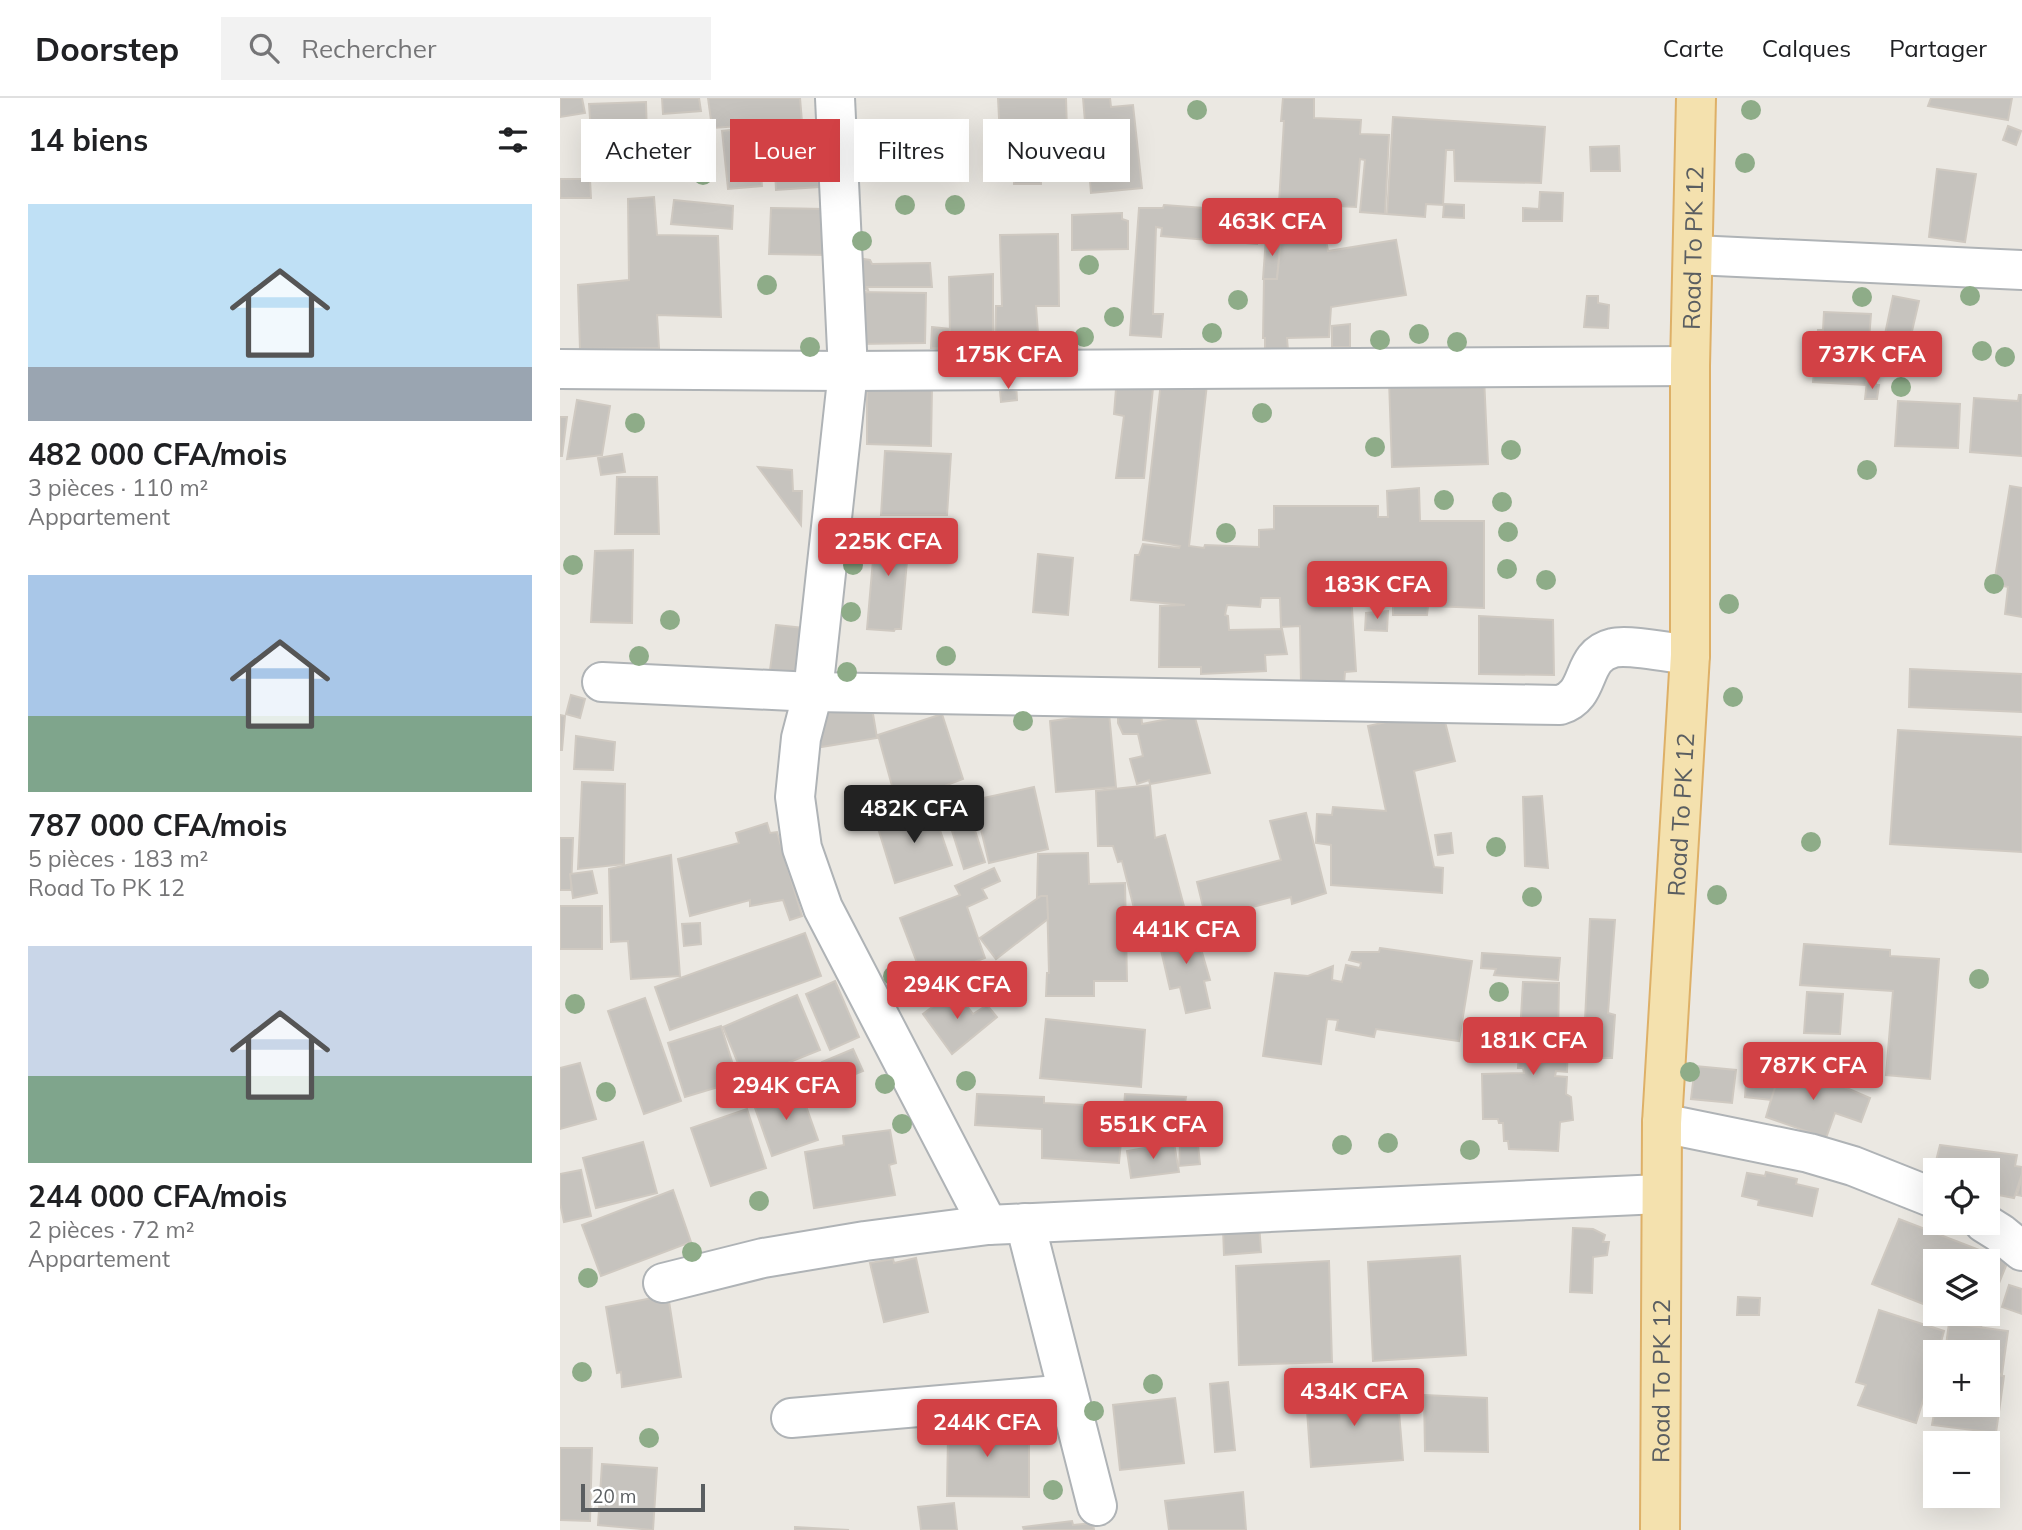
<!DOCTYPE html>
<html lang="fr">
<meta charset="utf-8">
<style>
:root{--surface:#fff;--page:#f2f2f2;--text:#202124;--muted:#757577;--line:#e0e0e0;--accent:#d24145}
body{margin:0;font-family:Mulish,sans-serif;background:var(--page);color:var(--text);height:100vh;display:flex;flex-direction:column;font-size:26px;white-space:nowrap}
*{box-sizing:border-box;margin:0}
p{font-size:23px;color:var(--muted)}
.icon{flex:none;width:38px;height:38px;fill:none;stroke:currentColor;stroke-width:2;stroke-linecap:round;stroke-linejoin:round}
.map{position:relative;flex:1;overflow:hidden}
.sheet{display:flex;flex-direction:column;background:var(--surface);width:560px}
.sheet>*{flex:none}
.hud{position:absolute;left:21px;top:21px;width:665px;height:63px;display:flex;gap:14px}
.fabs{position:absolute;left:1363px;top:1060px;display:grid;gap:14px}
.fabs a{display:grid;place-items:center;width:77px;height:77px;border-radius:0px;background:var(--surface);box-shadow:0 7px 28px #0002;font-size:35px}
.scale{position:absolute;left:21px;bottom:18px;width:124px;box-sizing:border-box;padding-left:7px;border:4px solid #5a5e61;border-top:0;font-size:19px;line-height:24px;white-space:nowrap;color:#5a5e61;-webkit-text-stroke:5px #fff;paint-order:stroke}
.price{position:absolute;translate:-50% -60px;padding:0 16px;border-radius:7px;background:var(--accent);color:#fff;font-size:23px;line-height:46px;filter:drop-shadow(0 2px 4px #0008)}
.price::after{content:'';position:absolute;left:50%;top:42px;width:21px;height:16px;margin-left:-10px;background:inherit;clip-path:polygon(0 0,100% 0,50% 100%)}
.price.selected{background:#222;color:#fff}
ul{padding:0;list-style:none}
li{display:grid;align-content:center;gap:14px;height:371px;padding:0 28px}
li span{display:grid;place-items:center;height:217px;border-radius:0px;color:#555}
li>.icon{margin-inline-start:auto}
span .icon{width:126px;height:126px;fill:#fffc;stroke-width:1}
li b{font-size:30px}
h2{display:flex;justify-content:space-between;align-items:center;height:84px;padding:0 28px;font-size:30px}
.pill{padding:0 24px;border-radius:0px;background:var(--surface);box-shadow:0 7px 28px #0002;font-size:24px;line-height:63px}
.pill.selected{background:var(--accent);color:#fff}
header{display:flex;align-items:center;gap:42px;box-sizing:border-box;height:98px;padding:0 35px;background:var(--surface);border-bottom:2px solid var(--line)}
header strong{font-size:33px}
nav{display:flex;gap:38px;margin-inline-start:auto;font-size:24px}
.search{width:490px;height:63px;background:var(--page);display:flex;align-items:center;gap:18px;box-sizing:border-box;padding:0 24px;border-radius:0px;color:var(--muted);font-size:26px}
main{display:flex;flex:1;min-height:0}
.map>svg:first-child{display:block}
.building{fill:#c6c3be;stroke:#cfc9c1;stroke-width:2}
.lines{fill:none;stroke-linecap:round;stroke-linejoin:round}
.minor-casing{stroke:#afb3b6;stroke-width:42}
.primary-casing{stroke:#deb067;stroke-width:42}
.minor{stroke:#fff;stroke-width:38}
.primary{stroke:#f4e1ae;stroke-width:38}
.tree{fill:#8eac88}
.labels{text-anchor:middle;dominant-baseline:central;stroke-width:5;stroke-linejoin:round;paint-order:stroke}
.street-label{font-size:24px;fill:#5a5e61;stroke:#fff}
</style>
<header>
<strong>Doorstep</strong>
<div class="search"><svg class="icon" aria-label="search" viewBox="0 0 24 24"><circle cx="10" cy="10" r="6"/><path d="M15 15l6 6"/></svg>Rechercher</div>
<nav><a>Carte</a><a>Calques</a><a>Partager</a></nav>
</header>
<main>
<section class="sheet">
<h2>14 biens<svg class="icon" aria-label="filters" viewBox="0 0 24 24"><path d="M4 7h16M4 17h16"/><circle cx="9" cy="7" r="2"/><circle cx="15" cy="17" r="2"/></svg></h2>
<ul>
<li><span style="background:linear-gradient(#bfe0f5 75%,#9aa5b1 0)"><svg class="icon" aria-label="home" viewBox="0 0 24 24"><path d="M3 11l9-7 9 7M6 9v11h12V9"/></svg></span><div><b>482 000 CFA/mois</b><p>3 pièces · 110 m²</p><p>Appartement</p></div></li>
<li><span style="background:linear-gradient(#a9c7e8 65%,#7fa58c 0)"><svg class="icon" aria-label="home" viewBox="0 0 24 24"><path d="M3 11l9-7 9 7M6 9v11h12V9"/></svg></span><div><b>787 000 CFA/mois</b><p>5 pièces · 183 m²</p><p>Road To PK 12</p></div></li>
<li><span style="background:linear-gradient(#c9d6e8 60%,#7fa58c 0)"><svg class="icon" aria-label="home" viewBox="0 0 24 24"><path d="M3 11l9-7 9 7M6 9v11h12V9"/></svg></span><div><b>244 000 CFA/mois</b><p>2 pièces · 72 m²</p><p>Appartement</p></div></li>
</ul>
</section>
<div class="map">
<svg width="1462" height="1432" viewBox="0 0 1462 1432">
<rect width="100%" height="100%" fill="#ebe8e2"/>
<g class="building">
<path d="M0,0h22l3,15 -25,4z"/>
<path d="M102,0h37l2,13 -38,3z"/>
<path d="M148,0h92l2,24 -90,6z"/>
<path d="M438,0h68l1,33 -23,2 -4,8 1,43h-27l1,-28 -14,1z"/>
<path d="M523,0h27l1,9 22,-2 9,83 -51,5z"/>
<path d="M723,0h31v20l47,2 -1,14 29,1 -4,79 -25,-2 5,-52 -5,-1 -4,48 -77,-4 5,-82h-3z"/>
<path d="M1371,0h81l-4,22 -80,-14z"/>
<path d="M86,4l2,70 -54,3 -5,-71z"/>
<path d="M833,19l152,10 -4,56 -86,-2 -1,-31h-8l-3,55 -17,-1 -1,13 -38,-3z"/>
<path d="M1448,28l13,5 -5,14 -13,-5z"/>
<path d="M197,29l5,59 -34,3 -6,-58z"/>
<path d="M254,30l5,59 -43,3 -3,-60z"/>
<path d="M1059,48l1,25h-29l-1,-24z"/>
<path d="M1377,71l39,5 -11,68 -36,-5z"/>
<path d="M0,81h30l1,19h-31z"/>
<path d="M980,94l23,1 -1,28h-39v-13l16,1z"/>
<path d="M94,99l3,38 61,1 3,81 -64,-2 2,33 -79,1 -2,-64 51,-5 -1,-81z"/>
<path d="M114,102l59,6 -1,23 -61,-5z"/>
<path d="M884,106l20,1v13l-21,-1z"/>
<path d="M604,107l94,7 -1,32 -96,-8 1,-8 -6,-1 -3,87h10l-2,23 -31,-2 9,-127h24z"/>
<path d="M211,110l55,1v46l-57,-1z"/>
<path d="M562,115v6l6,2v28l-56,1v-35z"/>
<path d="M498,136l1,72h-23l3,41 -44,1 1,-42h6l-2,-71z"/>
<path d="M706,140l15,1 -4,40h-14z"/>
<path d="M721,141l45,1 2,11 68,-11 10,55 -75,12 -2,30 -42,1 1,13h-23v-13h-2l1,-59h13z"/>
<path d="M291,159l19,3 2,4 58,-1 2,24h-65l1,3 -20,-5z"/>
<path d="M433,176v58l-43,1 -1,-56z"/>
<path d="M298,194l68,1 -1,50 -67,1z"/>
<path d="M1027,198h11v7l11,2 -1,23 -24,-1z"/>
<path d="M1333,198l26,5 -10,43 -25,-5z"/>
<path d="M1264,214l47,2 -3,38 8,2 -2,17h-6l-2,14 -53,-3 5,-52h5z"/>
<path d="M790,226v23h-18v-21z"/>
<path d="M372,229l18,2 -1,20 -18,-1z"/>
<path d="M557,278l37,2 -10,100h-28l8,-62 -10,-2z"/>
<path d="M924,279l4,87 -96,3 -3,-87z"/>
<path d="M439,283l17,1 1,18 -16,2z"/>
<path d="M1307,283l9,1v3h3l-2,14h-12z"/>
<path d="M601,284l46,2 -18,162 15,2 1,-3 54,2v-17l15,-1v-23h104v11h10l-1,-26 32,-3 1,33h64v87l-56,-2 -1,9h-34v-22h-42l5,78 -11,1 -1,12h-43l-1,-58 -19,1 -1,-29h-19l-1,9 -33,-2 -2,10 3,1 1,14 53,-1 5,25 -22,1 1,16 -65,3v-7h-42l1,-61 25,-1 -54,-5 4,-45h4l4,-11 36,4 1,-2 -37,-6z"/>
<path d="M307,289h65l-1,59 -64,-2z"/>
<path d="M1459,297h3v61l-52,-4 4,-54 44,3z"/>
<path d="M17,302l33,6 -8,49 -35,4z"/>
<path d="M1338,303l62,3 -2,44 -63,-2z"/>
<path d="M0,319h7l-5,39h-2z"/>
<path d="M325,353l66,3 -4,61h-66z"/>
<path d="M62,356l3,18 -24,3 -3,-17z"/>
<path d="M198,369l34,3 1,21h9l-1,34z"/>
<path d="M57,379h40l2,57h-44z"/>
<path d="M1450,388l12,2v129l-17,-3 3,-27 -14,-3z"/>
<path d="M316,427l34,2 -9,102h-6l-1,2 -27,-2z"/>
<path d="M73,452l-1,73 -41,-1 4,-71z"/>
<path d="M478,456l35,4 -5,57 -35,-3z"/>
<path d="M828,513l-1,20 -22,-1 1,-17z"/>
<path d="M919,518l74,4 1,55 -75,-1z"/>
<path d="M216,527l37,4 -1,43 -42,-2z"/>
<path d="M1350,571l112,5v38l-113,-5z"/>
<path d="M11,597l14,4 -5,19 -14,-4z"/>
<path d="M312,610l5,30 -56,9 -6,-33z"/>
<path d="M581,611l1,15 52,-10 16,59 -60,11 -1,-4 -12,4 -7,-25 13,-3 -5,-22h-15l-5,-11v-13z"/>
<path d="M882,612l13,51 -41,10 20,96 9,1 -1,25 -111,-8v-40l-15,-2 1,-29 15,1 1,-8 53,4 -18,-85z"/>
<path d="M549,615l7,74 -60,5 -6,-71z"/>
<path d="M382,616l21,65 -66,25 -19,-69z"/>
<path d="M0,617l5,1 -3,34h-2z"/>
<path d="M1338,632l124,7v115l-132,-8z"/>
<path d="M16,638l39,6 -2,28 -39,-1z"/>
<path d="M22,684l43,2 -1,80 -46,5z"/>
<path d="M590,687l5,53 10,-3 20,75 -47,14 -16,-63 -4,1 -5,-16h-15l-2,-55z"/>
<path d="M474,689l14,62 -59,14 -15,-63z"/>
<path d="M982,698l6,72 -23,-2 -2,-69z"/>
<path d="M372,709l20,58 -57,18 -18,-58z"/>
<path d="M746,715l20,80 -34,11 -1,-7 -85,22 -9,-37 84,-22 -11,-39z"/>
<path d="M207,725l3,10 7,-1 25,84 -12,4 -7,-20 -33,6v-6l-60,16 -12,-57 61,-16 -3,-10z"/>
<path d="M413,726l12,38 -21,7 -12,-38z"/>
<path d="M891,735l2,20 -15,2 -3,-20z"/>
<path d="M0,740h13l-2,52h-11z"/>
<path d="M528,755l1,31 36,-1 2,98h-33v15h-48l1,-23h2l-2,-77 -10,1 1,-43z"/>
<path d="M111,757l9,121 -49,3 -3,-38 -17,1 -2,-73z"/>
<path d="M434,770l6,13 -18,8 5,9 -20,9 18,51 -61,23 -24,-63 60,-23 -5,-9z"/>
<path d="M32,773l5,22 -24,5 -3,-24z"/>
<path d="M481,798h6l1,23 -52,40 -16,-21z"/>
<rect x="0" y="808" width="42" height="43"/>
<path d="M1030,821l25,1 -7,93 7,2 -3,43h-26l-1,-38z"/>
<path d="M140,825l1,21 -17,2 -2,-22z"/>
<path d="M634,827l16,55 -6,1 6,27 -24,5 -6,-26 -10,2 -13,-56z"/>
<path d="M245,835l16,43 -151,54 -15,-43z"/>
<path d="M1244,846l86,6v6l49,3 -9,120 -44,-4 7,-84 -93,-6z"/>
<path d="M820,850l92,13 -13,80 -83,-12 -2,8 -38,-7 2,-10 -11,-1 -6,45 -58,-8 12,-83 33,3 25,-10 -1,14 10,2 4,-17 14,3 1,-5 -12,-3 3,-8h27z"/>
<path d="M922,855l78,5 -2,22 -64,-5 2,-6 -15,-1z"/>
<path d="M275,883l24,56 -29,13 -24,-56z"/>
<path d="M963,884l36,1 -1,53h10l-1,36 -11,-1 -1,5 12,1 -1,17 5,3 2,23 -13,2 -2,29 -49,-2 -1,-8h-4l-1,-18h-4l-1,-4h-15l-1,-45 42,-1 -1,-5h-5z"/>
<path d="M395,892l18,24 14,-9 10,12 -45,37 -29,-40z"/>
<path d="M1247,894l36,2 -3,40 -36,-1z"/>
<path d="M237,897l23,55 -75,30 -22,-53z"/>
<path d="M85,900l36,103 -37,13 -36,-103z"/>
<path d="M486,921l99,11 -4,57 -101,-9z"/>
<path d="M161,928l17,55 -53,16 -17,-54z"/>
<path d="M293,951l10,22 -32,13 -9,-22z"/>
<path d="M20,965l16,56 -36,10v-61z"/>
<path d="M1135,968l41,4 -4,33 -41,-4z"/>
<path d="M1220,971l32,4 58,25 -9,24 -26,-9 -9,25 -60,-21z"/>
<path d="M198,978l6,21 -24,9 -7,-20z"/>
<path d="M1186,984l30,2 -5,16 -26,-3z"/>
<path d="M240,991l18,51 -46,16 -18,-51z"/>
<path d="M417,996l67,3v6l80,4 1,-13 61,3 -6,37 -58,-4 -3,33 -77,-5v-29l-67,-4z"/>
<path d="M187,1011l19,59 -55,18 -20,-58z"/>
<path d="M330,1032l6,33 -7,2 6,30 -81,13 -9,-56 39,-7 -1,-9z"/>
<path d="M83,1044l14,51 -61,15 -13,-50z"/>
<path d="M614,1045l5,29 -48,6 -4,-27z"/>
<path d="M620,1047h18l2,19 -21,2z"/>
<path d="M1380,1047l77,10 -2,11 7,1v7l-8,24 -26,-5v-22h-37l-16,-6z"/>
<path d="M21,1072l10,46 -27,6 -4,-19v-29z"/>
<path d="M1206,1074l31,7 -1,5 22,5 -6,27 -54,-11 1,-5 -17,-4 5,-23 18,3z"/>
<path d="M1462,1079v19l-5,-1z"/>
<path d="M113,1092l18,52 -90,34 -19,-51z"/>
<path d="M1339,1121l109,42 -20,49v-48h-52v47l-64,-25z"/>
<path d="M699,1125l2,29 -37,3 -1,-27z"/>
<path d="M1013,1130l20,1 12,6 -2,7h6l-2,13 -14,2 -1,36 -22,-1z"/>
<path d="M900,1158l6,99 -93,6 -5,-99z"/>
<path d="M356,1160l12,54 -44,10 -14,-59 23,-4 1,4z"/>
<path d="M769,1163l3,101 -93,3 -3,-99z"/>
<path d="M1449,1187l13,4v25l-20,-7z"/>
<path d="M108,1197l13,82 -59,10 -1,-15 -4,1 -11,-66z"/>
<path d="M1178,1199l22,1 -1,17h-22z"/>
<path d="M1319,1212l65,21 -6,22h-2v6l-20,64 -58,-18 8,-20 -10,-3z"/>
<path d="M1389,1216h37l-5,13z"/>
<path d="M1389,1225l59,8 -6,43 -14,-2v-19h-43z"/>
<path d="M1428,1276l16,2 -8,57 -64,-8 4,-23v3h52z"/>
<path d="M668,1284l7,68 -20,2 -5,-68z"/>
<path d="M837,1290l6,72 -92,7 -5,-71z"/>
<path d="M864,1297l63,3 1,54 -63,-1z"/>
<path d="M615,1300l9,65 -64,7 -7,-65z"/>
<path d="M379,1324h90v75l-82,-1 1,-61h-11z"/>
<path d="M0,1350h32l-2,73 -30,-1z"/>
<path d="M42,1366l55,4 -4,62 -55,-5z"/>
<path d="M683,1394l3,38h-77l-4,-29z"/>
<path d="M394,1405l3,27h-36l-3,-23z"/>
<path d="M512,1423l1,4 20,-2 1,7h-70l-1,-3z"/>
<path d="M235,1429l54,3h-54z"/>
</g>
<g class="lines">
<g class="minor-casing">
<g id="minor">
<path d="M275,0l13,273 -35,321 -12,46 -6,59 7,51 21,60 165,317"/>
<path d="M1134,157l328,15"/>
<path d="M0,271l288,2 842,-5"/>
<path d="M42,584l211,10 747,13c33,-10 19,-49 53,-57 15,-4 59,5 77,7"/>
<path d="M1102,1025l147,30 44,13 83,33"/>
<path d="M465,1125l72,283"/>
<path d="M1424,1125l16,10 22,18"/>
<path d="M103,1185l100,-25 102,-17 123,-16 672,-31"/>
<path d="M231,1320l277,-24"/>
</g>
</g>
<g class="primary-casing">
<g id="primary">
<path id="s1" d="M1100,1432l2,-407 28,-468v-289l6,-268"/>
</g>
</g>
<use href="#minor" class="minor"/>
<use href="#primary" class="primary"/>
</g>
<g class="tree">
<circle cx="637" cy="12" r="10"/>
<circle cx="1191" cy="12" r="10"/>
<circle cx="1185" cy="65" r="10"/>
<circle cx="143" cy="77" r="10"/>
<circle cx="345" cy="107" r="10"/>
<circle cx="395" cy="107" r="10"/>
<circle cx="302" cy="143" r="10"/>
<circle cx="529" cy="167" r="10"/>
<circle cx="207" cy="187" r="10"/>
<circle cx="1410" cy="198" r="10"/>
<circle cx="1302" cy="199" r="10"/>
<circle cx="678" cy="202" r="10"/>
<circle cx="554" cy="219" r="10"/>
<circle cx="652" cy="235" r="10"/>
<circle cx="859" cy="236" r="10"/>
<circle cx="524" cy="239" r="10"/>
<circle cx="820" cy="242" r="10"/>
<circle cx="897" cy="244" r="10"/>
<circle cx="250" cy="249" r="10"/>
<circle cx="487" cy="250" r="10"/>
<circle cx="1422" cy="253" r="10"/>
<circle cx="1445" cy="259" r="10"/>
<circle cx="1352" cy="265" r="10"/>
<circle cx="1341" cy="289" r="10"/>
<circle cx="702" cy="315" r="10"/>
<circle cx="75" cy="325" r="10"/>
<circle cx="815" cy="349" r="10"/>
<circle cx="951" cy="352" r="10"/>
<circle cx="1307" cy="372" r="10"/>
<circle cx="884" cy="402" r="10"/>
<circle cx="942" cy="404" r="10"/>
<circle cx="948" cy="434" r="10"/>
<circle cx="666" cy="435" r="10"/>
<circle cx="13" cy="467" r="10"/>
<circle cx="293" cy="467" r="10"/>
<circle cx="947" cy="471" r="10"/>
<circle cx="986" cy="482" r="10"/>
<circle cx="1434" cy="486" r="10"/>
<circle cx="1169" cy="506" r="10"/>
<circle cx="291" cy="514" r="10"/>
<circle cx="110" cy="522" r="10"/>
<circle cx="79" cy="558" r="10"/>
<circle cx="386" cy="558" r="10"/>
<circle cx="287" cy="574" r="10"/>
<circle cx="1173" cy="599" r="10"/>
<circle cx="463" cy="623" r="10"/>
<circle cx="1251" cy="744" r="10"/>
<circle cx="936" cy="749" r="10"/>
<circle cx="1157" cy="797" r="10"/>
<circle cx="972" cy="799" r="10"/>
<circle cx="333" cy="878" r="10"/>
<circle cx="1419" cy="881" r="10"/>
<circle cx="939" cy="894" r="10"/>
<circle cx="15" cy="906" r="10"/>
<circle cx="1130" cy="974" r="10"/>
<circle cx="406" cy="983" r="10"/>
<circle cx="325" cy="986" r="10"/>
<circle cx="46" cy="994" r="10"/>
<circle cx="342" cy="1026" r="10"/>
<circle cx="828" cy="1045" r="10"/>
<circle cx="782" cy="1047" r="10"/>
<circle cx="910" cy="1052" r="10"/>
<circle cx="199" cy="1103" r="10"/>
<circle cx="132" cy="1154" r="10"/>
<circle cx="28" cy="1180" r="10"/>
<circle cx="22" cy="1274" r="10"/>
<circle cx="593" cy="1286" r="10"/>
<circle cx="534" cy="1313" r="10"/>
<circle cx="89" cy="1340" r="10"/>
<circle cx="493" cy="1392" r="10"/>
</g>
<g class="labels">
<g class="street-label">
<text stroke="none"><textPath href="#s1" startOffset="1283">Road To PK 12</textPath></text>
<text stroke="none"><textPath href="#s1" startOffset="716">Road To PK 12</textPath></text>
<text stroke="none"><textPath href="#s1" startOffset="149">Road To PK 12</textPath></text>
</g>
</g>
</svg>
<div class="fabs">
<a><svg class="icon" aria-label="locate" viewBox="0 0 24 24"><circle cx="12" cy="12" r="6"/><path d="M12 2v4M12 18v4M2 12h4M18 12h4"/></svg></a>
<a><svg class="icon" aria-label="layers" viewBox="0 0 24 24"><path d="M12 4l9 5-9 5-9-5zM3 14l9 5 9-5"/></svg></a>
<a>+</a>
<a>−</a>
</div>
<div class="scale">20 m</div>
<b class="price" style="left:712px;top:160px">463K CFA</b>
<b class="price" style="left:448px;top:293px">175K CFA</b>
<b class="price" style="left:1312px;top:293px">737K CFA</b>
<b class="price" style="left:328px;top:480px">225K CFA</b>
<b class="price" style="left:817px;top:523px">183K CFA</b>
<b class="price selected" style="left:354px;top:747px">482K CFA</b>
<b class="price" style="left:626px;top:868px">441K CFA</b>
<b class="price" style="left:397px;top:923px">294K CFA</b>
<b class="price" style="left:973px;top:979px">181K CFA</b>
<b class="price" style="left:1253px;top:1004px">787K CFA</b>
<b class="price" style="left:226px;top:1024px">294K CFA</b>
<b class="price" style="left:593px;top:1063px">551K CFA</b>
<b class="price" style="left:794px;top:1330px">434K CFA</b>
<b class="price" style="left:427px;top:1361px">244K CFA</b>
<div class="hud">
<a class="pill">Acheter</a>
<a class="pill selected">Louer</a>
<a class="pill">Filtres</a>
<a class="pill">Nouveau</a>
</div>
</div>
</main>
